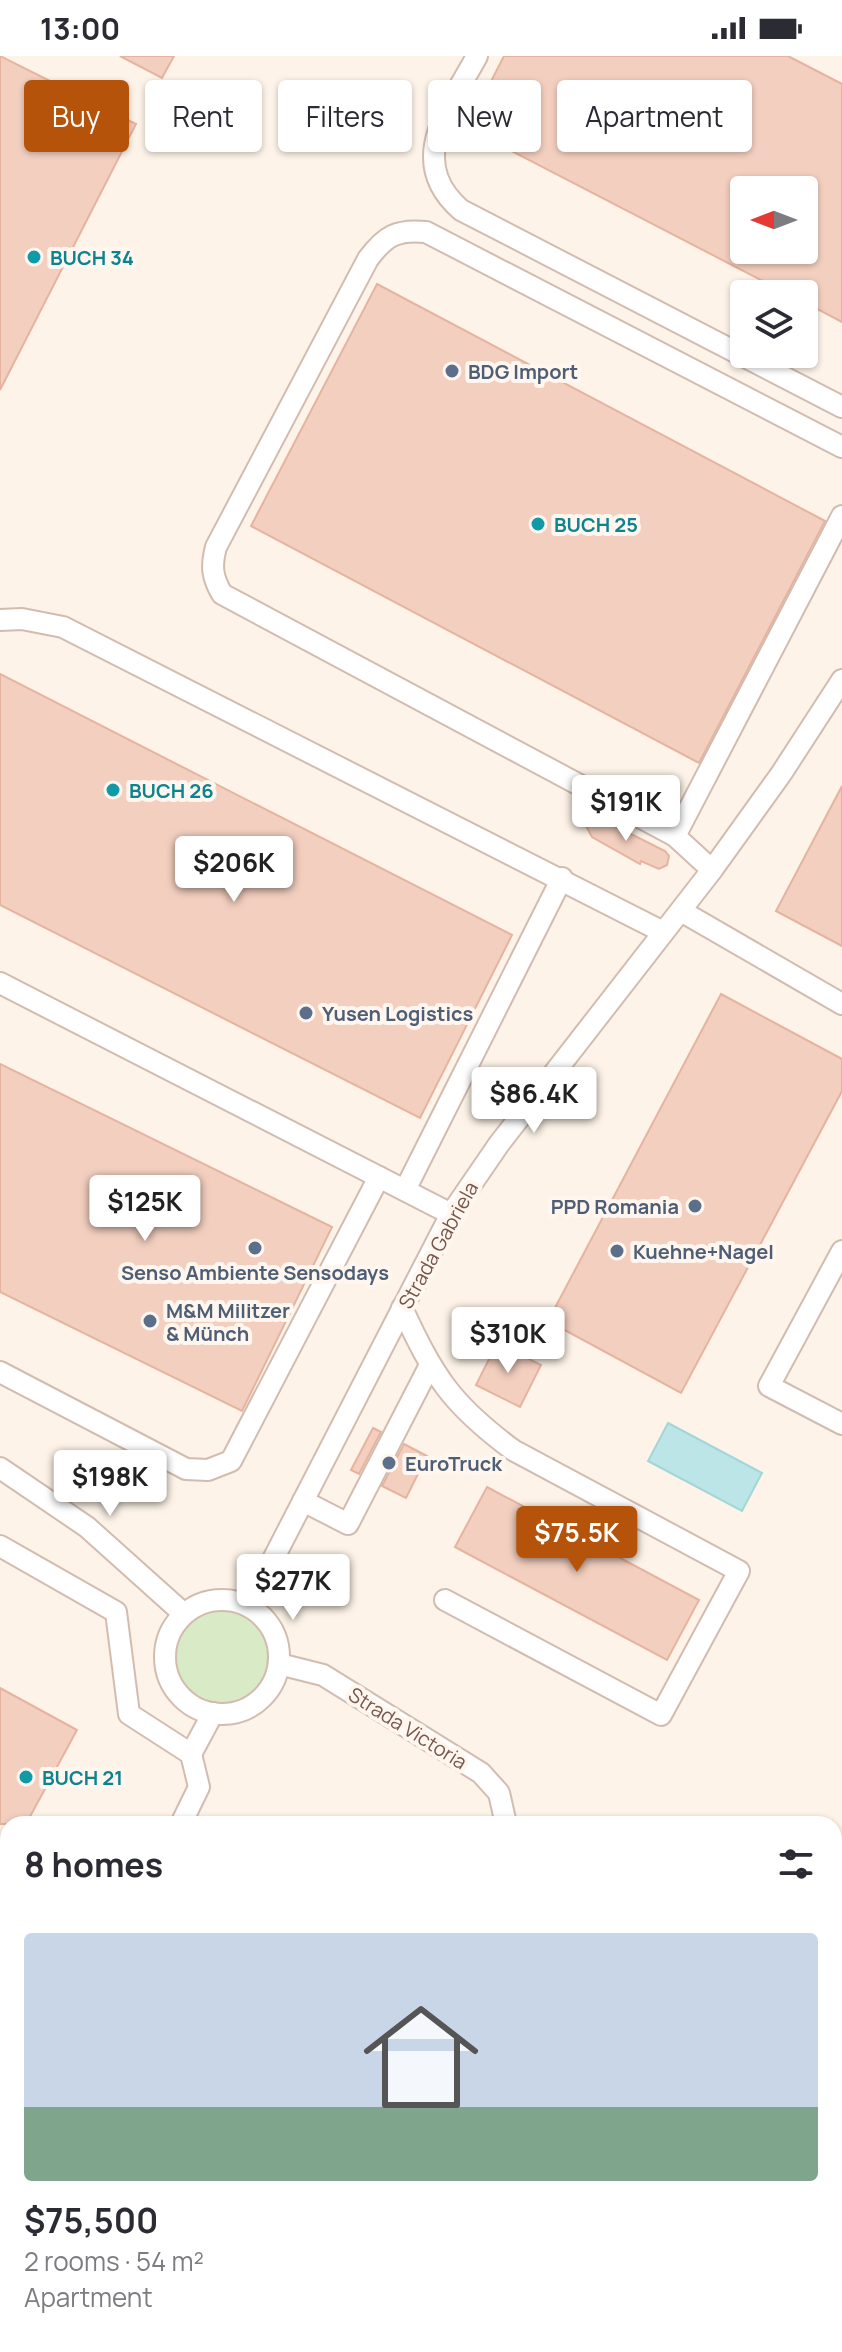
<!DOCTYPE html>
<meta charset="utf-8">
<style>
:root{--surface:#fff;--page:#f2f2f3;--text:#2b2b33;--muted:#7c7c81;--line:#e1e1e2;--accent:#b45309}
body{margin:0;font-family:Manrope,sans-serif;background:var(--page);color:var(--text);height:100vh;display:flex;flex-direction:column;font-size:30px;white-space:nowrap}
*{box-sizing:border-box;margin:0}
p{font-size:26px;color:var(--muted)}
.icon{flex:none;width:44px;height:44px;fill:none;stroke:currentColor;stroke-width:2;stroke-linecap:round;stroke-linejoin:round}
.map{position:relative;flex:1;overflow:hidden}
.details{position:absolute;left:0px;top:1760px;width:842px;height:536px;display:flex;flex-direction:column;background:var(--surface);border-radius:24px 24px 0 0;box-shadow:0 2px 6px #0004}
.details>*{flex:none}
.top-card{position:absolute;left:24px;top:24px;width:794px;height:72px;display:flex;gap:16px}
.needle{width:52px;rotate:270deg}
.fabs{position:absolute;left:730px;top:120px;display:grid;gap:16px}
.fabs a{display:grid;place-items:center;width:88px;height:88px;border-radius:8px;background:var(--surface);box-shadow:0 2px 6px #0004;font-size:40px}
.price{position:absolute;translate:-50% -68px;padding:0 18px;border-radius:8px;background:#fff;color:#222;font-size:26px;line-height:52px;filter:drop-shadow(0 2px 4px #0008)}
.price::after{content:'';position:absolute;left:50%;top:48px;width:24px;height:18px;margin-left:-12px;background:inherit;clip-path:polygon(0 0,100% 0,50% 100%)}
.price.active{background:var(--accent);color:#fff}
ul{padding:0;list-style:none}
li{display:grid;align-content:center;gap:16px;height:424px;padding:0 24px}
li+li{border-top:2px solid var(--line)}
li span{display:grid;place-items:center;height:248px;border-radius:8px;color:#555}
li>.icon{margin-inline-start:auto}
span .icon{width:144px;height:144px;fill:#fffc;stroke-width:1}
li b{font-size:34px}
h2{display:flex;justify-content:space-between;align-items:center;height:96px;padding:0 24px;font-size:34px}
.tag{padding:0 28px;border-radius:8px;background:var(--surface);box-shadow:0 2px 6px #0004;font-size:28px;line-height:72px}
.tag.active{background:var(--accent);color:#fff}
.status{display:flex;justify-content:space-between;align-items:center;height:56px;padding:0 40px;background:var(--surface);direction:ltr}
.status svg{height:22px;fill:currentColor}
.map>svg:first-child{display:block}
.green{fill:#d9ebc6}
.water{fill:#bce5e7;stroke:#a2d6d9;stroke-width:2}
.building{fill:#f3cfbf;stroke:#e6b39f;stroke-width:2;fill-rule:evenodd}
.lines{fill:none;stroke-linecap:round;stroke-linejoin:round}
.minor-casing{stroke:#d2bcb0;stroke-width:24}
.minor{stroke:#fff;stroke-width:20}
.culture-dot{fill:#0f9aa8;stroke:#fff7ef;stroke-width:3}
.service-dot{fill:#5c6f8a;stroke:#fff7ef;stroke-width:3}
.labels{text-anchor:middle;dominant-baseline:central;stroke-width:8;stroke-linejoin:round;paint-order:stroke}
.culture-label{font-size:20px;font-weight:bold;fill:#0d838f;stroke:#fff7ef;text-anchor:start}
.service-label{font-size:20px;font-weight:bold;fill:#4e5e75;stroke:#fff7ef;text-anchor:start}
.street-label{font-size:20px;fill:#78574b;stroke:#fff7ef}
</style>
<div class="status"><b>13:00</b><svg viewBox="0 0 49 12"><path d="M0 12V9h3v3zM5 12V6h3v6zM10 12V3h3v9zM15 12V0h3v12zM26 1h20v11H26zM47 4h2v5h-2z"/></svg></div>
<div class="map">
<svg width="842" height="2296" viewBox="0 0 842 2296">
<rect width="100%" height="100%" fill="#fdf3e8"/>
<circle class="green" cx="222" cy="1601" r="57"/>
<path class="water" d="M668,1367l94,50 -20,38 -94,-50z"/>
<g class="building">
<path d="M0,0l136,68 -136,266z"/>
<path d="M120,0h54l-12,22z"/>
<path d="M504,0h284l54,28v238l-38,-20v-8h-16l-321,-166zM744,134h60v60h-60z"/>
<path d="M377,228l448,237 -126,242 -448,-237z"/>
<path d="M0,618l512,261 -92,183 -420,-213z"/>
<path d="M842,730v160l-66,-35z"/>
<path d="M595,758l11,1 7,10 52,26 4,5 -2,9 -8,4 -18,-8 -1,3 -48,-27 -6,-11z"/>
<path d="M721,938l121,65v32l-161,302 -133,-72z"/>
<path d="M0,1008l332,163 -90,184 -242,-119z"/>
<path d="M497,1287l44,22 -21,42 -44,-22z"/>
<path d="M373,1372l8,4 -22,42 -8,-4z"/>
<path d="M404,1388l23,12 -21,42 -24,-12z"/>
<path d="M487,1431l212,113 -32,60 -212,-113z"/>
<path d="M0,1632l77,42 -51,94h-26z"/>
</g>
<g class="lines">
<g class="minor-casing">
<g id="minor">
<path d="M477,0c-28,52 -72,105 -16,154l381,197"/>
<path d="M0,564l22,-1 41,8 600,305"/>
<path d="M675,780l167,-320"/>
<path d="M712,814l-37,-34 -453,-242c-10,-17 -11,-28 -6,-47l152,-288c17,-23 29,-30 58,-27l416,215"/>
<path d="M681,855l161,93"/>
<path d="M0,927l451,231"/>
<path d="M405,1134l157,-312"/>
<path d="M842,1195l-73,135 73,38"/>
<path d="M402,1252c32,69 49,96 111,142l226,121 -78,144 -216,-115"/>
<path d="M0,1316l186,97 22,1 23,-9 148,-284"/>
<path d="M0,1412l87,59 97,87"/>
<path d="M303,1445l45,23 81,-157"/>
<path d="M0,1490l116,66 13,102 62,40 8,33 -18,37"/>
<circle cx="222" cy="1601" r="57"/>
<path d="M249,1550l202,-392 48,-70 213,-274 69,-96 61,-94"/>
<path d="M279,1608l44,11 158,98 18,20 7,31"/>
<path d="M191,1698l22,-41"/>
<path d="M0,2101l8,-14"/>
<path d="M660,2288l15,8"/>
</g>
</g>
<use href="#minor" class="minor"/>
</g>
<g class="culture-dot">
<circle cx="34" cy="201" r="8"/>
<circle cx="538" cy="468" r="8"/>
<circle cx="113" cy="734" r="8"/>
<circle cx="26" cy="1721" r="8"/>
</g>
<g class="service-dot">
<circle cx="452" cy="315" r="8"/>
<circle cx="306" cy="957" r="8"/>
<circle cx="695" cy="1150" r="8"/>
<circle cx="255" cy="1192" r="8"/>
<circle cx="617" cy="1195" r="8"/>
<circle cx="150" cy="1265" r="8"/>
<circle cx="389" cy="1407" r="8"/>
</g>
<g class="labels">
<g class="culture-label">
<text x="50" y="201">BUCH 34</text>
<text x="554" y="468">BUCH 25</text>
<text x="129" y="734">BUCH 26</text>
<text x="42" y="1721">BUCH 21</text>
</g>
<g class="service-label">
<text x="468" y="315">BDG Import</text>
<text x="322" y="957">Yusen Logistics</text>
<text x="679" y="1150" text-anchor="end">PPD Romania</text>
<text x="633" y="1195">Kuehne+Nagel</text>
<text x="255" y="1216" text-anchor="middle">Senso Ambiente Sensodays</text>
<text x="166" y="1254">M&amp;M Militzer<tspan x="166" dy="23">&amp; Münch</tspan></text>
<text x="405" y="1407">EuroTruck</text>
</g>
<g class="street-label">
<text transform="translate(438 1189) rotate(-61)">Strada Gabriela</text>
<text transform="translate(408 1672) rotate(32)">Strada Victoria</text>
</g>
</g>
</svg>
<div class="fabs">
<a><svg class="needle" viewBox="-14 -14 28 28"><path d="M0-13l5 13h-10z" fill="#e53935"/><path d="M0 13l5-13h-10z" fill="#7c7c81"/></svg></a>
<a><svg class="icon" aria-label="layers" viewBox="0 0 24 24"><path d="M12 4l9 5-9 5-9-5zM3 14l9 5 9-5"/></svg></a>
</div>
<b class="price" style="left:626px;top:787px">$191K</b>
<b class="price" style="left:234px;top:848px">$206K</b>
<b class="price" style="left:534px;top:1079px">$86.4K</b>
<b class="price" style="left:145px;top:1187px">$125K</b>
<b class="price" style="left:508px;top:1319px">$310K</b>
<b class="price" style="left:110px;top:1462px">$198K</b>
<b class="price active" style="left:577px;top:1518px">$75.5K</b>
<b class="price" style="left:293px;top:1566px">$277K</b>
<div class="top-card">
<a class="tag active">Buy</a>
<a class="tag">Rent</a>
<a class="tag">Filters</a>
<a class="tag">New</a>
<a class="tag">Apartment</a>
</div>
<section class="details">
<h2>8 homes<svg class="icon" aria-label="filters" viewBox="0 0 24 24"><path d="M4 7h16M4 17h16"/><circle cx="9" cy="7" r="2"/><circle cx="15" cy="17" r="2"/></svg></h2>
<ul>
<li><span style="background:linear-gradient(#c9d6e8 70%,#7fa58c 0)"><svg class="icon" aria-label="home" viewBox="0 0 24 24"><path d="M3 11l9-7 9 7M6 9v11h12V9"/></svg></span><div><b>$75,500</b><p>2 rooms · 54 m²</p><p>Apartment</p></div></li>
</ul>
</section>
</div>
